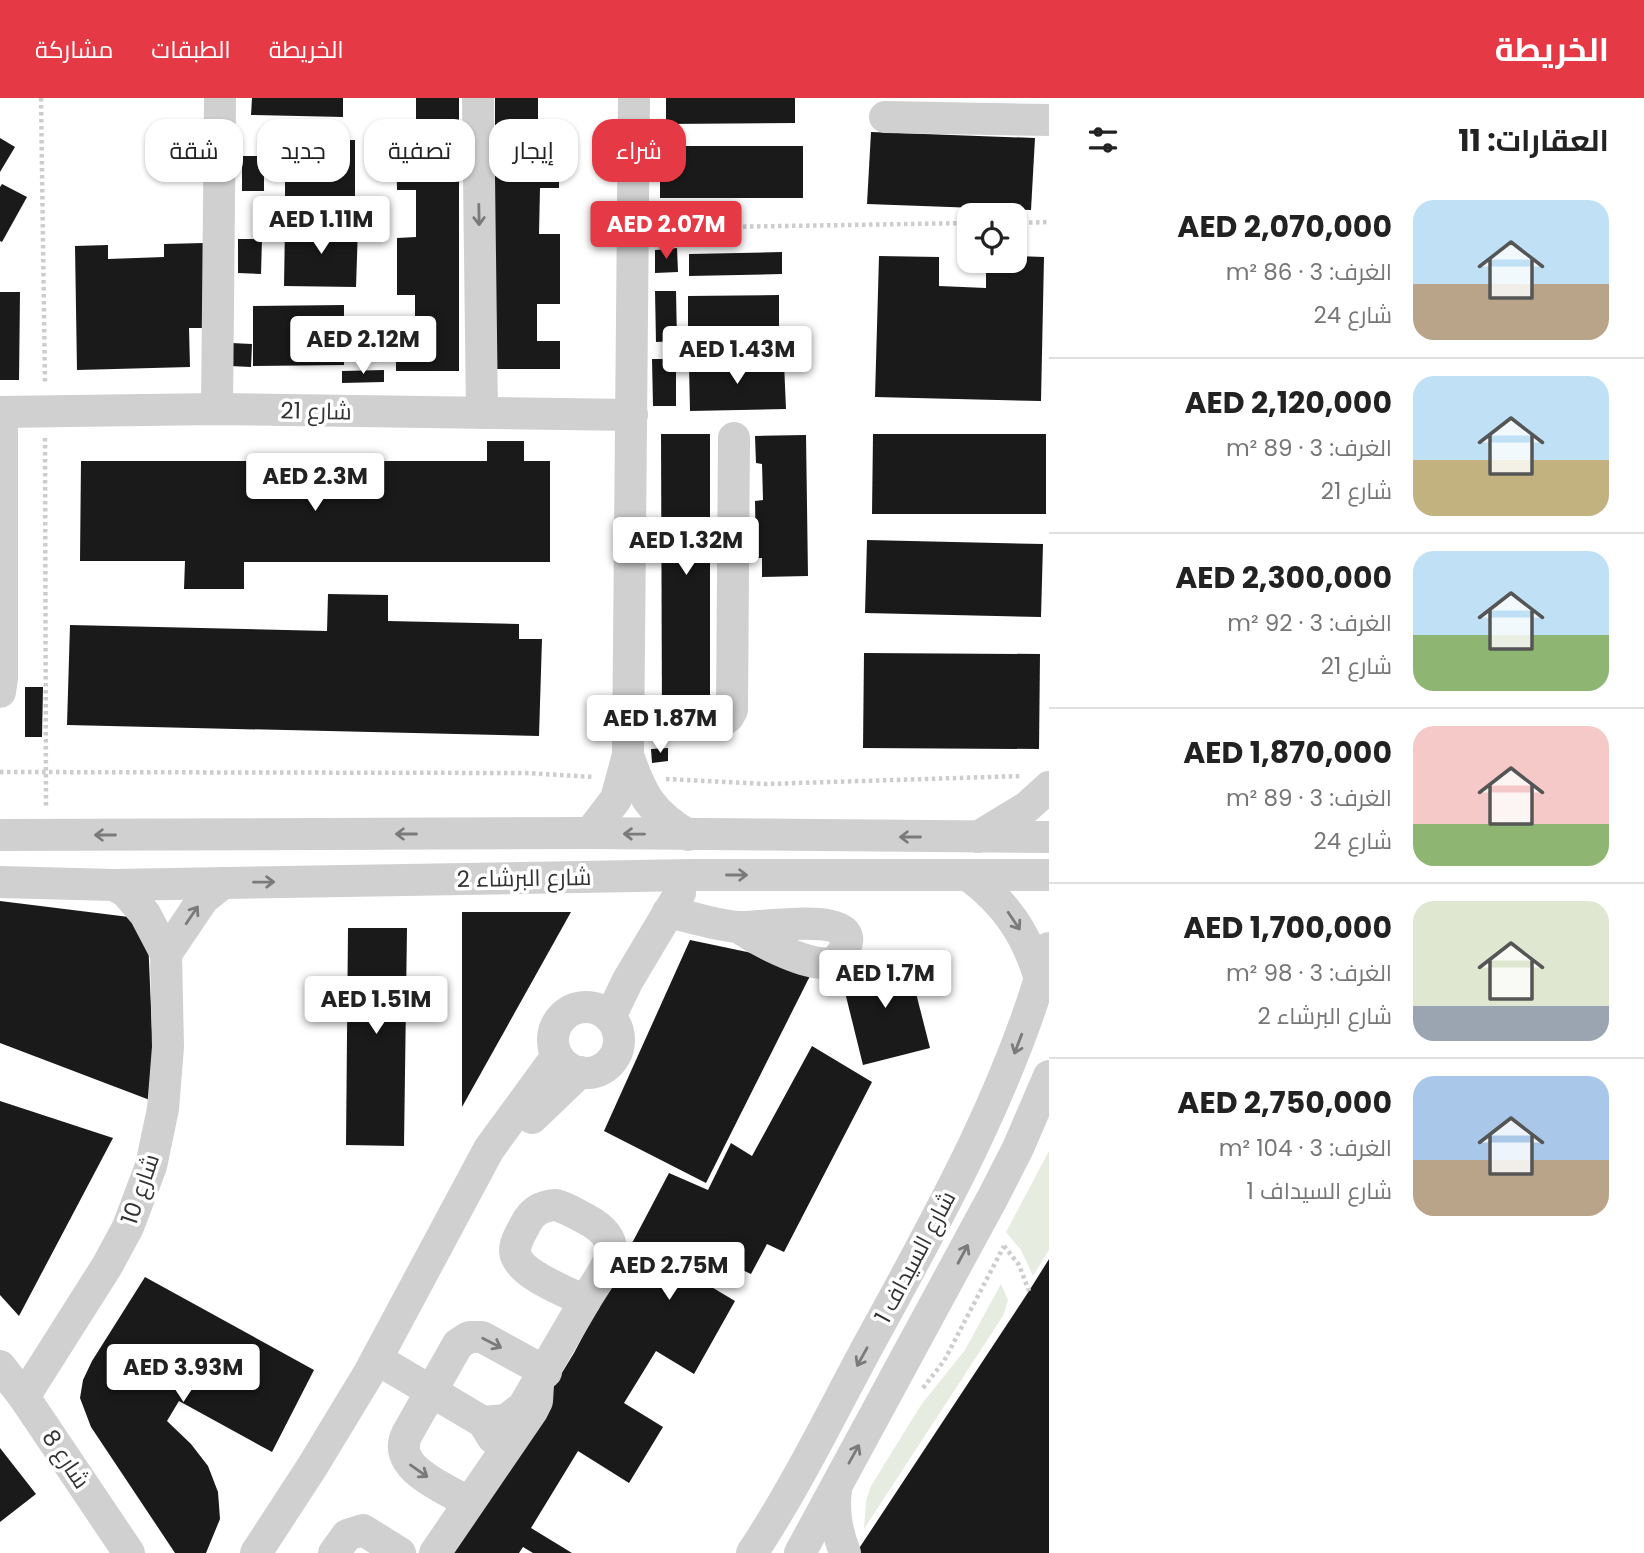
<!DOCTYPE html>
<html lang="ar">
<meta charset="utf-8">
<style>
:root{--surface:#fff;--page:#f2f2f2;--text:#222;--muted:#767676;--line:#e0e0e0;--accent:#e63946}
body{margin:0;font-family:Poppins,Cairo,sans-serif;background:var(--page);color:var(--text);direction:rtl;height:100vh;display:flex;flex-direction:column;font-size:26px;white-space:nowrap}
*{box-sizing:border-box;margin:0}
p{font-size:23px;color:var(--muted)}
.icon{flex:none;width:38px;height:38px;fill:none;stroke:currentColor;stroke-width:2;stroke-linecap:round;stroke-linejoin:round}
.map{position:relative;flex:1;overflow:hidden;direction:ltr}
.sheet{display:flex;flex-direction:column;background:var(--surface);width:595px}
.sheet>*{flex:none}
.guide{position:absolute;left:21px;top:21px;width:665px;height:63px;direction:rtl;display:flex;gap:14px}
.controls{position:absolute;left:957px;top:105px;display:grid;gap:14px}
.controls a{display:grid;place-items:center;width:70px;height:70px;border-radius:14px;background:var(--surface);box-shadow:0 2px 5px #0004;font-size:35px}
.price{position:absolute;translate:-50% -60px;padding:0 16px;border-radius:7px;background:#fff;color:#222;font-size:23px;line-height:46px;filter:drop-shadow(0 2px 4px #0008)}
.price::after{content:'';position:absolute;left:50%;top:42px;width:21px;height:16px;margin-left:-10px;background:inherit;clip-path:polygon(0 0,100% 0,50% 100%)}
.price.on{background:var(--accent);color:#fff}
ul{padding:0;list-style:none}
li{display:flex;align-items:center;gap:21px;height:175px;padding:0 35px}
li+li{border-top:2px solid var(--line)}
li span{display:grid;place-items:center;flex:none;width:196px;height:140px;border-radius:21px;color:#555}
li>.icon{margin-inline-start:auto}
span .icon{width:84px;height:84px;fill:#fffc;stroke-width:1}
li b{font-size:30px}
h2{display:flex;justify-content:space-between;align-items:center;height:84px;padding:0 35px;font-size:30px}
.tag{padding:0 24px;border-radius:21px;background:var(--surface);box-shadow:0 2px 5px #0004;font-size:24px;line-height:63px}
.tag.on{background:var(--accent);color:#fff}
header{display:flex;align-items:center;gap:42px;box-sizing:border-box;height:98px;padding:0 35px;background:var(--accent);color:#fff}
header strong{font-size:33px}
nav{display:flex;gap:38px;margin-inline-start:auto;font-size:24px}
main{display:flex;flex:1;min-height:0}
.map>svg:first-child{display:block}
.green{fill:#e6ecdf}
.building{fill:#1a1a1a}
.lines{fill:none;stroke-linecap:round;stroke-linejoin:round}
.path{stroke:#cdcdcd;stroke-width:4.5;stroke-dasharray:3.5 3.5;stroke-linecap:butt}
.minor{stroke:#d0d0d0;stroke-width:32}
.oneway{stroke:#7a7a7a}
.labels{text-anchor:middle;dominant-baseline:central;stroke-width:7;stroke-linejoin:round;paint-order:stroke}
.street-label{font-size:23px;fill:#333;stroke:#fff}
</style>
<header>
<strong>الخريطة</strong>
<nav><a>الخريطة</a><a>الطبقات</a><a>مشاركة</a></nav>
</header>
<main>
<section class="sheet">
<h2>العقارات: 11<svg class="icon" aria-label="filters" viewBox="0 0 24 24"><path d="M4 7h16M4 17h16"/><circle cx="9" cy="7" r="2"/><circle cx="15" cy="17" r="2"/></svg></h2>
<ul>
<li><span style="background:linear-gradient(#bfe0f5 60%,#b9a48a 0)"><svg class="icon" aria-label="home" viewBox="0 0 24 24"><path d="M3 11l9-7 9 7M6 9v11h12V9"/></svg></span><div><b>AED 2,070,000</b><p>الغرف: 3 · 86 m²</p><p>شارع 24</p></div></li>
<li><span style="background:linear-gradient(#bfe0f5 60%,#c2b280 0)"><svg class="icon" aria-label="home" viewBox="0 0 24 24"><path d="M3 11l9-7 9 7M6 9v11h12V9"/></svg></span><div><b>AED 2,120,000</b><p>الغرف: 3 · 89 m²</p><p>شارع 21</p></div></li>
<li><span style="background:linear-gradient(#bfe0f5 60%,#8fb573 0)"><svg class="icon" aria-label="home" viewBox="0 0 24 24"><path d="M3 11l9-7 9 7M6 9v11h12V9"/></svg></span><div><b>AED 2,300,000</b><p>الغرف: 3 · 92 m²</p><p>شارع 21</p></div></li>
<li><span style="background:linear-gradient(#f6c9c9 70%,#8fb573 0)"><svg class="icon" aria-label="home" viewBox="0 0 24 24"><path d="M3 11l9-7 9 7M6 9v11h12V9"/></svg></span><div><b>AED 1,870,000</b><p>الغرف: 3 · 89 m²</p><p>شارع 24</p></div></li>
<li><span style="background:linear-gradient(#dfe7d0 75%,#9aa5b1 0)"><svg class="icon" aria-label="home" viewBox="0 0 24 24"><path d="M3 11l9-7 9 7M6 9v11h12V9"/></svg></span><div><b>AED 1,700,000</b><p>الغرف: 3 · 98 m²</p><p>شارع البرشاء 2</p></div></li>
<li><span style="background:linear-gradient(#a9c7e8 60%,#b9a48a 0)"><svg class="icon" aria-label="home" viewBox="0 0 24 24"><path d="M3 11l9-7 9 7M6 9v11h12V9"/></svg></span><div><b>AED 2,750,000</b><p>الغرف: 3 · 104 m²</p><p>شارع السيداف 1</p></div></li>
</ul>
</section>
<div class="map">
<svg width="1049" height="1455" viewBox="0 0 1049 1455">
<rect width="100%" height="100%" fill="#fff"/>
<g class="green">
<path d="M1049,1053v99l-16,26 -12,-26 -15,-18z"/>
<path d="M1001,1186l7,16 -5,16 -139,213 2,-28 5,-15 50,-81 44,-55z"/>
</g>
<g class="building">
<path d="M252,0h91v19l-92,-2z"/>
<path d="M416,0h43v273h-63v-28h19v-48h-18v-57l19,-1v-47h-19l-1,-57h20z"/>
<path d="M495,0h43v31h21v59h-19l-1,46h21v70h-23v37h23v28h-65z"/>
<path d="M666,0h129v25l-129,1z"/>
<path d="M871,34l164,6 -4,72 -164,-6z"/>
<path d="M0,40l15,9 -15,25z"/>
<path d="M355,42v59l-70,1v-59z"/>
<rect x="660" y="48" width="143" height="52"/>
<rect x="242" y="58" width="22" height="35"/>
<path d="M2,86l25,13 -25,45 -2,-1v-54z"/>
<path d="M285,128l73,1 -2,60 -72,-1z"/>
<path d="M238,141h24l-1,35 -23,-1z"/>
<path d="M204,145l1,85h-16l1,39 -113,3 -2,-124 33,-1v14l56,-2v-13z"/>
<path d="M677,150l1,24 -23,1v-23z"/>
<path d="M782,154v22l-93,2v-22z"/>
<path d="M879,158l60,1v29l47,2v-27h29v-5l29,1 -3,144 -166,-4z"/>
<path d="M655,193h21l1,50 -21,1z"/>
<path d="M0,194h20l-1,88h-19z"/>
<path d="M779,197v47l-91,1v-47z"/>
<path d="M344,207v60l-91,1v-60z"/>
<path d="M231,245l21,1 -1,23 -21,-1z"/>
<path d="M712,255h16v12l56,-2 2,46 -96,2 -1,-45 23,-1z"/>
<path d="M652,261h24v47h-23z"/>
<path d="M384,272v12l-42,1v-12z"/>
<path d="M661,336h49v286h-48z"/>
<path d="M873,336h173v80h-174z"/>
<path d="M806,337l2,141 -46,1v-19h-6l-1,-57 8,-1 -1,-36 -6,-1 -1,-27z"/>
<path d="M487,343h37v20h26v101h-306v27h-60l1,-28h-105l1,-100h406z"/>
<path d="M867,442l176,4 -2,73 -176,-4z"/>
<path d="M328,496l60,1v26l131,3v15h23l-3,97 -472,-11 3,-100 257,6z"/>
<path d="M864,555l176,1 -1,95 -176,-1z"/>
<path d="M25,589h18l-1,50h-17z"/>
<path d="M668,650v13l-16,2 -1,-14z"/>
<path d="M0,803l129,16 19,21 7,164 -155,-59z"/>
<path d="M462,814h109l-109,195z"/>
<path d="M348,830h59l-3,218 -58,-1z"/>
<path d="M690,842l125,26 -109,217 -102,-52z"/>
<path d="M906,856l24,94 -67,17 -23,-93z"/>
<path d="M812,948l60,36 -88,170 -17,-8 -16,30 -52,-24 -11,23 47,28 -41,73 -38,-23 -32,52 39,24 -34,56 -51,-32 -47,77 41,25h-39l-10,-6 -4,6h-67l122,-200 95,-180 39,17 23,-47 21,13z"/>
<path d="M0,1003l113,37 -94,178 -19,-21z"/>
<path d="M1049,1161v294h-193l173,-262z"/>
<path d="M145,1179l169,93 -42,82 -93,-51 -12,20 24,23 17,22 10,26 2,27 -14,34h-31l-84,-126 -11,-29 3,-18 9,-19z"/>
<path d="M0,1350l36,46 -36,28z"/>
</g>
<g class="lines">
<g class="path">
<path d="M41,0l4,286"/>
<path d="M1015,125l34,-1"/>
<path d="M659,130l311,-5"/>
<path d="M45,340l1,370"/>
<path d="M0,674l526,1 68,4"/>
<path d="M666,681l100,5 255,-8"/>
<path d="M1004,1148l15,19 10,26"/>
<path d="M923,1290l21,-27 60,-115"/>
</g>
<g class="minor">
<path d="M478,0l4,315"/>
<path d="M885,19l164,3"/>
<path d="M217,311l3,-311"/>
<path d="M0,314l217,-3 415,6"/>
<path d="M0,594l2,-14v-266"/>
<path d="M629,626l86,1 13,-8 4,-7 2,-272"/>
<path d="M628,657c14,41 23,57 60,80"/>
<path d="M590,735l26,-34 12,-44 6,-657"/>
<path d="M0,737l590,-2 459,4"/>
<path d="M978,739l49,-30 22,-20"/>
<path d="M969,778c37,27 58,59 71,103"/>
<path d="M0,784l114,3 578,-10h357"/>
<path d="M668,814c23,5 47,13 70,15 22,2 147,-22 98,34 -21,11 -79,-21 -98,-34"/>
<path d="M166,856l37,-55 20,-16"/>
<circle cx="586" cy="942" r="33"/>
<path d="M610,919l18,-37 52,-87"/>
<path d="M532,1020l48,-46"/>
<path d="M556,1107c11,3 20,9 30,14 46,25 18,49 -1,82 -18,-9 -69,-28 -70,-50 0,-9 6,-18 10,-26 7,-14 16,-19 31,-20z"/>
<path d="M0,1268l24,31 105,156"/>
<path d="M392,1270l91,54 10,16"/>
<path d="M24,1299l83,-131 21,-39 23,-61 12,-57 5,-62 -2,-93 -21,-40 -19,-22 -12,-7"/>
<path d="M483,1324l23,-2 17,-13 62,-106"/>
<path d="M836,1392c-3,23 1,41 9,63"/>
<path d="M468,1404c-23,-14 -78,-34 -61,-68l51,-90 11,-7h13l64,35"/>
<path d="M256,1455l56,-86 57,-94 120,-224 68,-93"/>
<path d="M334,1455l13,-18 16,-5 37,23"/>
<path d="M435,1455l97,-142 5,-10 1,-16"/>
<path d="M752,1455c44,-66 79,-139 117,-209 70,-128 141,-254 180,-396"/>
<path d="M800,1455l193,-356 25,-49 31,-72"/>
</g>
</g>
<defs><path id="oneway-shaft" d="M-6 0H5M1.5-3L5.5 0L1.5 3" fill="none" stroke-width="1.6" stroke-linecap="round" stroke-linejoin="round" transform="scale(1.75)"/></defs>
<g class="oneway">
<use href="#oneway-shaft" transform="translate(479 117) rotate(89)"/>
<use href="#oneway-shaft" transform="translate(406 736) rotate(180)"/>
<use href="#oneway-shaft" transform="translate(634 736) rotate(-179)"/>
<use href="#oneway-shaft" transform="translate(105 737) rotate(180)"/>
<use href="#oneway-shaft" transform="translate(910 739) rotate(-180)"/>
<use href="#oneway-shaft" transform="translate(737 777)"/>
<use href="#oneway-shaft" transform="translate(264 784) rotate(-1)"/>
<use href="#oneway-shaft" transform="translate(192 817) rotate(-56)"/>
<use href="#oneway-shaft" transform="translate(1014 823) rotate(56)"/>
<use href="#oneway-shaft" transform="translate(1018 946) rotate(111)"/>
<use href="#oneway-shaft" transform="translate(963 1156) rotate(-62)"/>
<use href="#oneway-shaft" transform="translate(492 1245) rotate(27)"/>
<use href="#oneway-shaft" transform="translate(862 1259) rotate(119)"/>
<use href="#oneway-shaft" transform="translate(854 1356) rotate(-61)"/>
<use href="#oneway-shaft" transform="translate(419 1373) rotate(35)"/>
</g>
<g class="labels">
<g class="street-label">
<text transform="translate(316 313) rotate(1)">شارع 21</text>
<text transform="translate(524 780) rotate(-1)">شارع البرشاء 2</text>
<text transform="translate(140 1091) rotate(-71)">شارع 10</text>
<text transform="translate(915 1159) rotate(-62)">شارع السيداف 1</text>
<text transform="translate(66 1361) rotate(56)">شارع 8</text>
</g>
</g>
</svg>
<div class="controls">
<a><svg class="icon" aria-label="locate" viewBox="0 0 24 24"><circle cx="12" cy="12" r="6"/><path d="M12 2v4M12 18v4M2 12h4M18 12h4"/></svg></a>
</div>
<b class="price" style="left:321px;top:158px">AED 1.11M</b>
<b class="price on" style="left:666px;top:163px">AED 2.07M</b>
<b class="price" style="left:363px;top:278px">AED 2.12M</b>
<b class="price" style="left:737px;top:288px">AED 1.43M</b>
<b class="price" style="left:315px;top:415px">AED 2.3M</b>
<b class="price" style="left:686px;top:479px">AED 1.32M</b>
<b class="price" style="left:660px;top:657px">AED 1.87M</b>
<b class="price" style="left:885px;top:912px">AED 1.7M</b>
<b class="price" style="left:376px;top:938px">AED 1.51M</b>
<b class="price" style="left:669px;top:1204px">AED 2.75M</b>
<b class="price" style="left:183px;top:1306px">AED 3.93M</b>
<div class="guide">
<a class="tag on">شراء</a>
<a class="tag">إيجار</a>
<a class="tag">تصفية</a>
<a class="tag">جديد</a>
<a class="tag">شقة</a>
</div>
</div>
</main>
